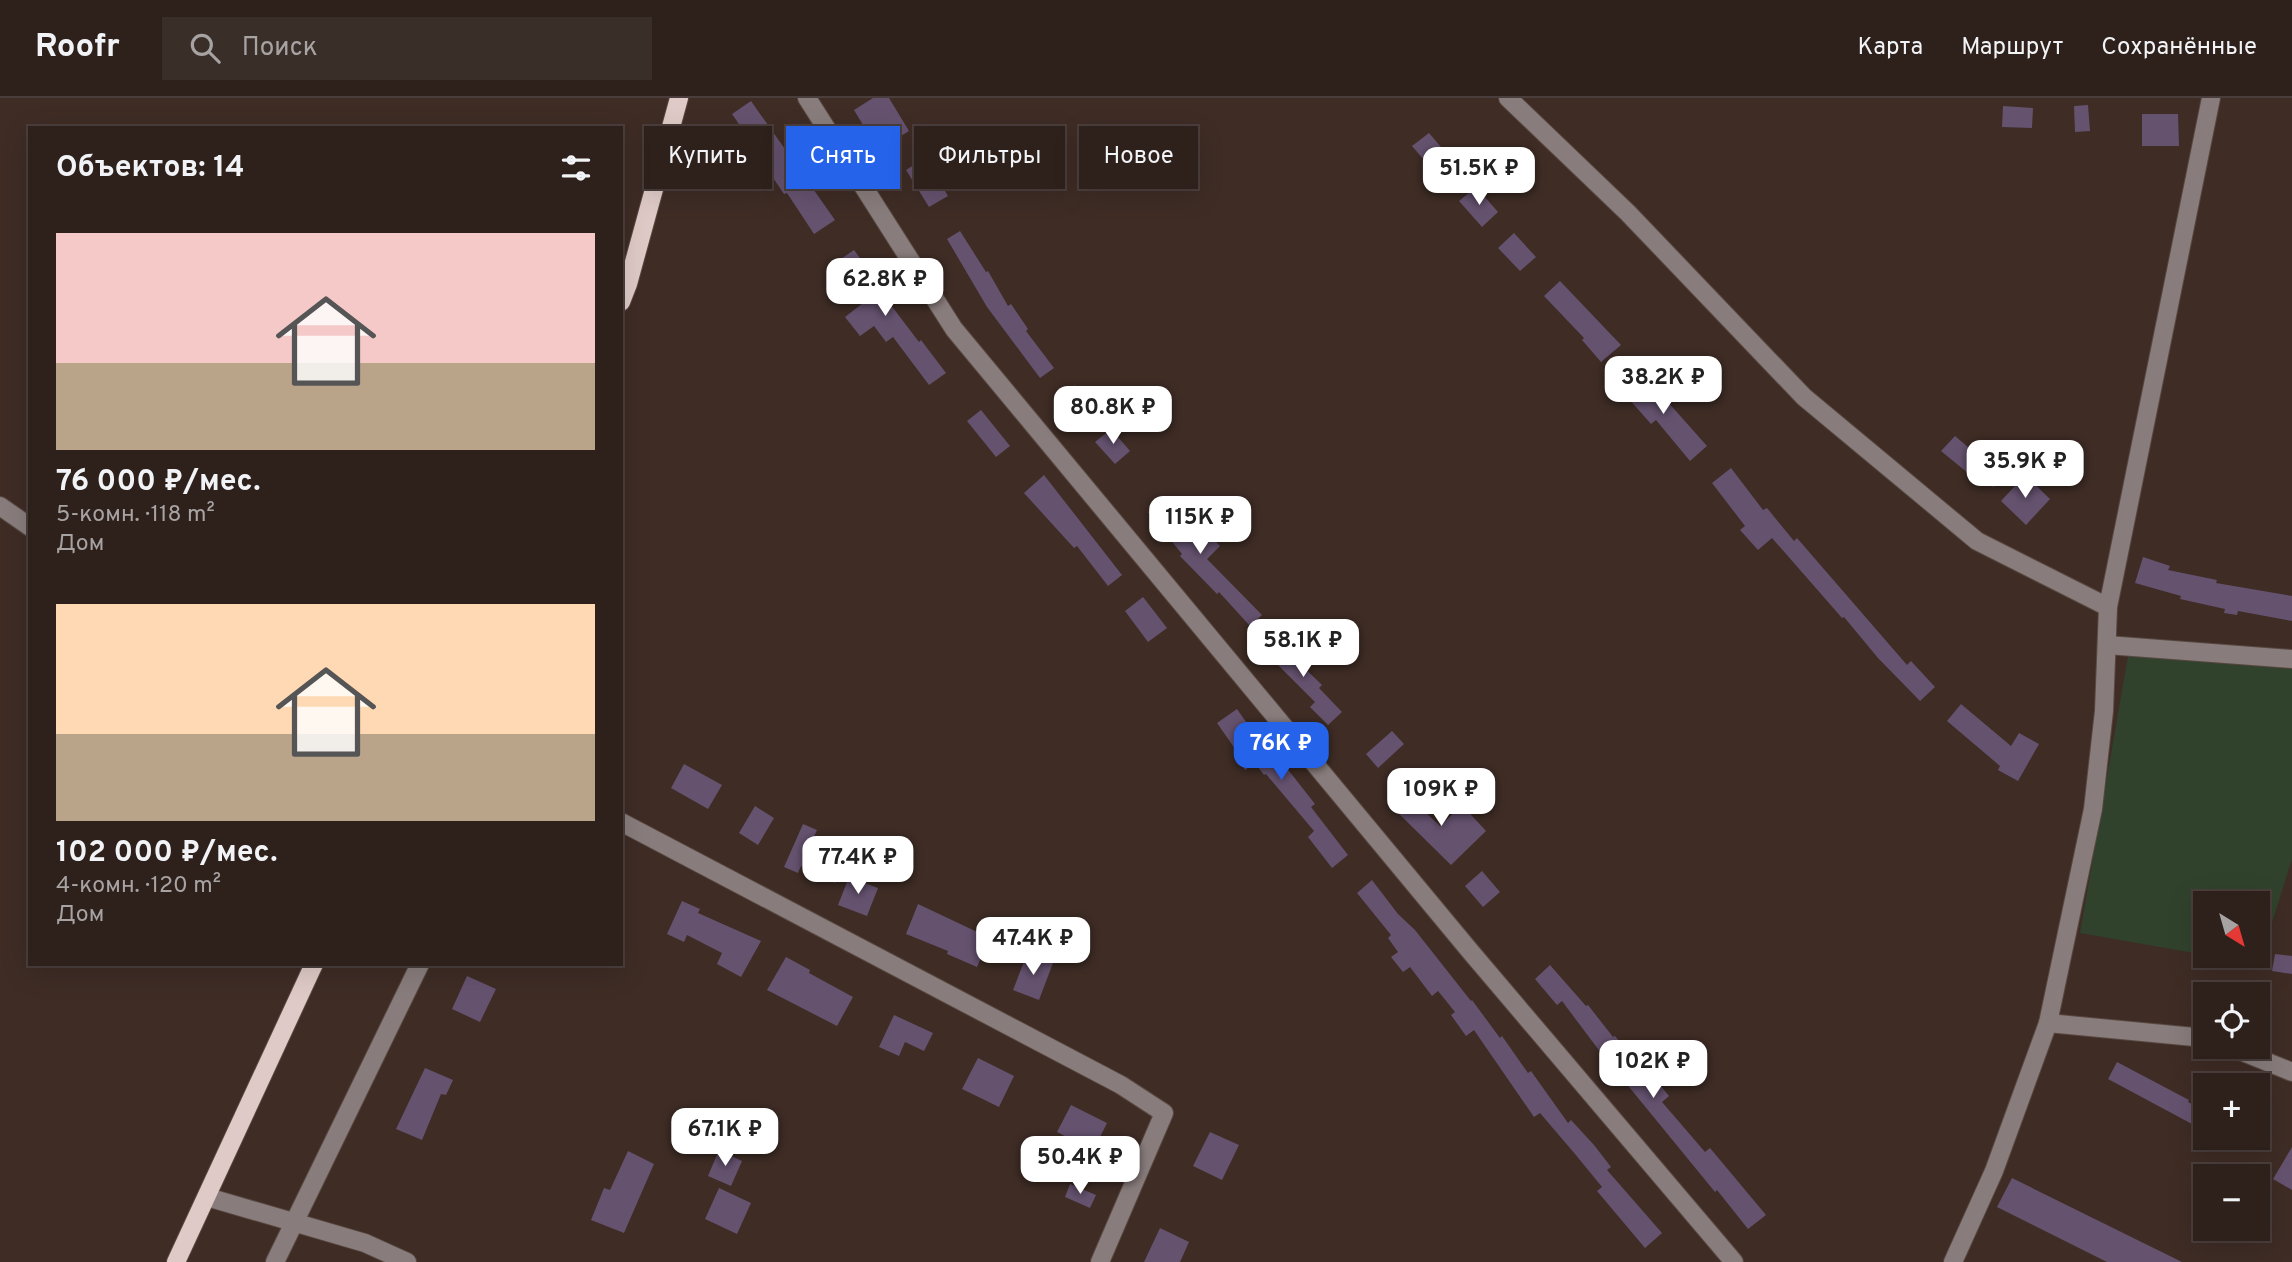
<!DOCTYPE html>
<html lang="ru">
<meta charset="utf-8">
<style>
:root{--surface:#2e211c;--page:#3a2e29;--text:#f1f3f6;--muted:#a7a3a3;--line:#493e3b;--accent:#2563eb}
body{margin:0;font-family:Overpass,sans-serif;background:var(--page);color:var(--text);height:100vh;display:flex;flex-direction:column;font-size:26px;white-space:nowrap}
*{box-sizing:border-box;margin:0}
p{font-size:23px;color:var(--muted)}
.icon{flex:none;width:38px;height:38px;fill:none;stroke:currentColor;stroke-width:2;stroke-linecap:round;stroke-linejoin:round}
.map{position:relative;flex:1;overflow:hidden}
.panel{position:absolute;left:28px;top:28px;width:595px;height:840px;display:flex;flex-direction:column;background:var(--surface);border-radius:0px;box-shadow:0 7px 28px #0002,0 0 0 2px var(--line)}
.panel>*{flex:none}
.hud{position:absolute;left:644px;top:28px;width:665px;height:63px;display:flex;gap:14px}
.needle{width:46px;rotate:143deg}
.controls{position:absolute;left:2193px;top:793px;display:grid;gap:14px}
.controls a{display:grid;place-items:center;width:77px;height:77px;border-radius:0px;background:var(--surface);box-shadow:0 7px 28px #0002,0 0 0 2px var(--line);font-size:35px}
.price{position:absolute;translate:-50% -60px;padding:0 16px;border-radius:14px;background:#fff;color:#222;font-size:23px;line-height:46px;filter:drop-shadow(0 2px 4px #0008)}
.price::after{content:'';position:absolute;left:50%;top:42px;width:21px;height:16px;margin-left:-10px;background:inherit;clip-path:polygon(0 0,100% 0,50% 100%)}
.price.selected{background:var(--accent);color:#fff}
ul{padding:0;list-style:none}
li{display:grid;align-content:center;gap:14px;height:371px;padding:0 28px}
li span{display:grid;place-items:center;height:217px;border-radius:0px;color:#555}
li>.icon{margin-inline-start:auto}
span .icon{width:126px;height:126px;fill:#fffc;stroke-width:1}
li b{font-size:30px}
h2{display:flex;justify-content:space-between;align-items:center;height:84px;padding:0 28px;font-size:30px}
.chip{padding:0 24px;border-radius:0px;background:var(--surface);box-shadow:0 7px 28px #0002,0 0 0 2px var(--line);font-size:24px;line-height:63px}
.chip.selected{background:var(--accent);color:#fff}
header{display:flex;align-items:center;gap:42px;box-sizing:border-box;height:98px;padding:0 35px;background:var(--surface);border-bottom:2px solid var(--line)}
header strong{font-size:33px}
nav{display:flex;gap:38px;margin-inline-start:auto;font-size:24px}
.search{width:490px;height:63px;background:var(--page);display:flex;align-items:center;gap:18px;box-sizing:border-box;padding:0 24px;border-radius:0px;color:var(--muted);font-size:26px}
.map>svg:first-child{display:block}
.green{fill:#30422c}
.building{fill:#65526f}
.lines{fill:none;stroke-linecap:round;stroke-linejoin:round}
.minor-casing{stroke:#594841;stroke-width:20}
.major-casing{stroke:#594841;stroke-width:20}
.minor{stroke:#887d7c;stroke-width:18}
.major{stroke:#dfcac7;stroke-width:18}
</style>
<header>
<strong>Roofr</strong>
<div class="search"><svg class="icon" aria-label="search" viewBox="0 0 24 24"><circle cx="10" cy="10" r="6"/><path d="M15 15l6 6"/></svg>Поиск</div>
<nav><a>Карта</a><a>Маршрут</a><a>Сохранённые</a></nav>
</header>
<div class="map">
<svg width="2292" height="1164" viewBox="0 0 2292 1164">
<rect width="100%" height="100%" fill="#3e2c25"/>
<path class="green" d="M2128,558l164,13v190l-33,105 -50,-8h49v-53h-53v52l-125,-22z"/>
<g class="building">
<path d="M873,0h16l20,33 -31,19 -24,-40z"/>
<path d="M751,3l84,119 -21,14 -27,-41 -3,1 -21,-31 2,-1 -33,-48z"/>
<path d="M2088,7l2,26 -15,1 -1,-26z"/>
<path d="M2003,8l30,2 -1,20 -30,-1z"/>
<path d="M2142,16h36l1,32h-37z"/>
<path d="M1429,35l23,27 -16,14 -24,-28z"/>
<path d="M925,60l23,38 -19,11 -23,-37z"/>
<path d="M1476,89l22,25 -16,15 -23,-26z"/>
<path d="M960,133l26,41 2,-1 20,35 3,-2 17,25 -2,2 28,37 -14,10 -53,-71 -40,-68z"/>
<path d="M1514,135l22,24 -16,14 -22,-23z"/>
<path d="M854,152l14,19 -3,2 54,71 2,-2 25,33 -17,12 -36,-48 -7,5 -12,-16 -14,10 -15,-19 18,-14 -28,-40z"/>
<path d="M1560,183l61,64 -20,17 -19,-22 2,-2 -40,-42z"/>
<path d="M1642,275l65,73 -17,15 -34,-41 -5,4 -30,-34z"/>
<path d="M1075,287l17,21 -15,13 -17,-21z"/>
<path d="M981,312l29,36 -14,11 -29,-36z"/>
<path d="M1111,331l19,22 -15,13 -20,-22z"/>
<path d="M1955,338l33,28 4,-10 14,6 -12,27 -20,-9 -33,-27z"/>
<path d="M1731,370l32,42 4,-2 27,33 3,-3 110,127 4,-4 24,26 -15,14 -42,-43 -34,-41 -2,1 -70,-80 -14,12 -18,-20 5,-4 -33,-43z"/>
<path d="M1044,377l78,100 -14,11 -31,-40 -3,2 -50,-55z"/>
<path d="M2025,377l25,24 -24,26 -25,-24z"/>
<path d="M1169,398l31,40 6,-5 14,15 -13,13 55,56 -12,11 -31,-34 -2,2 -37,-38 2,-2 -34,-42z"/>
<path d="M2143,459l27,9 -2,4 49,10 -1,3 76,13v25l-54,-10 -1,4 -13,-2 1,-4 -45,-10 1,-3 -46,-13z"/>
<path d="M1143,499l24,31 -19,14 -23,-31z"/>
<path d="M1283,536l14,14 -7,6 32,31 -3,3 23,24 -14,13 -18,-18 5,-5 -50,-50z"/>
<path d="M1961,606l50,42 8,-13 20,11 -21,37 -20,-11 2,-4 -53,-45z"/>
<path d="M1237,611l23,33 4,-3 51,65 -4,3 37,48 -16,13 -24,-31 6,-6 -48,-57 -2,1 -9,-12 -10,7 -8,-12 3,-2 -23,-33z"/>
<path d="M1392,633l12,13 -26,24 -12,-14z"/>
<path d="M684,666l38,21 -14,24 -37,-21z"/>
<path d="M1402,692l38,36 22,-21 24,26 -35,34 -63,-62z"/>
<path d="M755,708l19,12 -16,27 -19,-12z"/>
<path d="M803,726l14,6 -7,15 35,18 -10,20 -34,-17 -3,7 -14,-6z"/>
<path d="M1482,773l18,21 -17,15 -18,-21z"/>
<path d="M849,779l29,11 -11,28 -29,-11z"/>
<path d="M1372,782l26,34 17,16 56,71 1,-1 28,38 2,-2 26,37 3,-2 37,52 3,-3 23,25 17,22 -4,3 55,63 -17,15 -48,-57 5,-4 -27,-33 -35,-41 -6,4 -60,-87 -8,6 -15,-21 4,-3 -17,-21 -6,5 -22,-29 -7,5 -12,-15 7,-5 -10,-14 3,-3 -34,-42z"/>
<path d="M682,803l18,8 -2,4 63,28 -20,36 -24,-13 5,-11 -35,-18 -3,7 -17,-8z"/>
<path d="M918,806l72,34 -13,29 -30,-13 1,-3 -42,-17z"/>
<path d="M1027,856l26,9 -14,37 -26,-10z"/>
<path d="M2275,856l17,2v18l-20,-3z"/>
<path d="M786,859l24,13 -1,3 44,24 -16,29 -70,-36z"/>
<path d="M1550,867l36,41 2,-1 25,32 2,-1 28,35 3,-3 23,28 -7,6 43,50 5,-4 56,67 -18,14 -31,-39 -2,2 -117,-143 -36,-48 -5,4 -22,-26z"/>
<path d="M467,878l29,13 -16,33 -28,-13z"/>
<path d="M894,917l39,18 -9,18 -19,-9 -6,14 -20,-9z"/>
<path d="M978,960l36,18 -15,31 -37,-18z"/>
<path d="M2117,964l72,38 -1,2 17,9v20l-97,-52z"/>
<path d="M425,970l28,12 -7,15 -5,-1 -19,46 -26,-11z"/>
<path d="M1071,1007l36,18 -14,28 -36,-19z"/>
<path d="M1210,1034l29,13 -17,35 -29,-14z"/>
<path d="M2292,1049v43l-19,-11z"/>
<path d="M719,1052l23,11 -11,25 -23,-10z"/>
<path d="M628,1053l26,13 -30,69 -33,-13 13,-32 6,2z"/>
<path d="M2012,1080l170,84h-75l-110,-55z"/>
<path d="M1070,1086l26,11 -6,13 -25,-11z"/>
<path d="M719,1090l32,15 -14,31 -32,-15z"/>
<path d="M1160,1130l29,14 -9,20h-36z"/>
</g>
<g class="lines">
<g class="minor-casing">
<g id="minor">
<path d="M807,0l147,231 516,622 264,311"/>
<path d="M1508,0l120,115 176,184 173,144 131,66"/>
<path d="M0,408l30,21"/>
<path d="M2107,547l185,14"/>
<path d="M621,724l500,263 43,28 -64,149"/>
<path d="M2048,925l157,15"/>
<path d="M2228,948l64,26"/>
<path d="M207,1099l158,46 42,19"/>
<path d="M275,1164l145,-298"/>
<path d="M1953,1164l41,-91 54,-148 45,-214 11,-98 4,-104 103,-509"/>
</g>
</g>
<g class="major-casing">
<g id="major">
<path d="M621,204l7,-18 51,-186"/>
<path d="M176,1164l138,-298"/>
</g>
</g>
<use href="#minor" class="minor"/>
<use href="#major" class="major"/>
</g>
</svg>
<div class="controls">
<a><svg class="needle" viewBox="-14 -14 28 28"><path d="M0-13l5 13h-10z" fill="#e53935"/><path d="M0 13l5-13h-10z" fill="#a7a3a3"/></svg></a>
<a><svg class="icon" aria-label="locate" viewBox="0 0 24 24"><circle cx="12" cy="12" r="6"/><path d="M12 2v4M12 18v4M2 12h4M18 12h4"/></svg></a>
<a>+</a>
<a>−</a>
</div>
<b class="price" style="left:1479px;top:109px">51.5K ₽</b>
<b class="price" style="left:885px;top:220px">62.8K ₽</b>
<b class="price" style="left:1663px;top:318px">38.2K ₽</b>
<b class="price" style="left:1113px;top:348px">80.8K ₽</b>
<b class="price" style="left:2025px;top:402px">35.9K ₽</b>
<b class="price" style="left:1200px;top:458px">115K ₽</b>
<b class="price" style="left:1303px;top:581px">58.1K ₽</b>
<b class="price selected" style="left:1281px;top:684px">76K ₽</b>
<b class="price" style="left:1441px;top:730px">109K ₽</b>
<b class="price" style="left:858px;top:798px">77.4K ₽</b>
<b class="price" style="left:1033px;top:879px">47.4K ₽</b>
<b class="price" style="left:1653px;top:1002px">102K ₽</b>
<b class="price" style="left:725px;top:1070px">67.1K ₽</b>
<b class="price" style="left:1080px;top:1098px">50.4K ₽</b>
<div class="hud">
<a class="chip">Купить</a>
<a class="chip selected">Снять</a>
<a class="chip">Фильтры</a>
<a class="chip">Новое</a>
</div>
<section class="panel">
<h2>Объектов: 14<svg class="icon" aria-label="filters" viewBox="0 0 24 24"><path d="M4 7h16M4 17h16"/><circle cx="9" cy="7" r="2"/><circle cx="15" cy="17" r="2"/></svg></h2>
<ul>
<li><span style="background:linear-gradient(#f6c9c9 60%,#b9a48a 0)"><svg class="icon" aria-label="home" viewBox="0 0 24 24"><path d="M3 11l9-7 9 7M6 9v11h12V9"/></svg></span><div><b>76 000 ₽/мес.</b><p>5-комн. · 118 m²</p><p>Дом</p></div></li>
<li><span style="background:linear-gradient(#ffd9b3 60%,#b9a48a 0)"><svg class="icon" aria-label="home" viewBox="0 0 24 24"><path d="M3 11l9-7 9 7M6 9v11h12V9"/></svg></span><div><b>102 000 ₽/мес.</b><p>4-комн. · 120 m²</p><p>Дом</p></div></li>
</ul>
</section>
</div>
